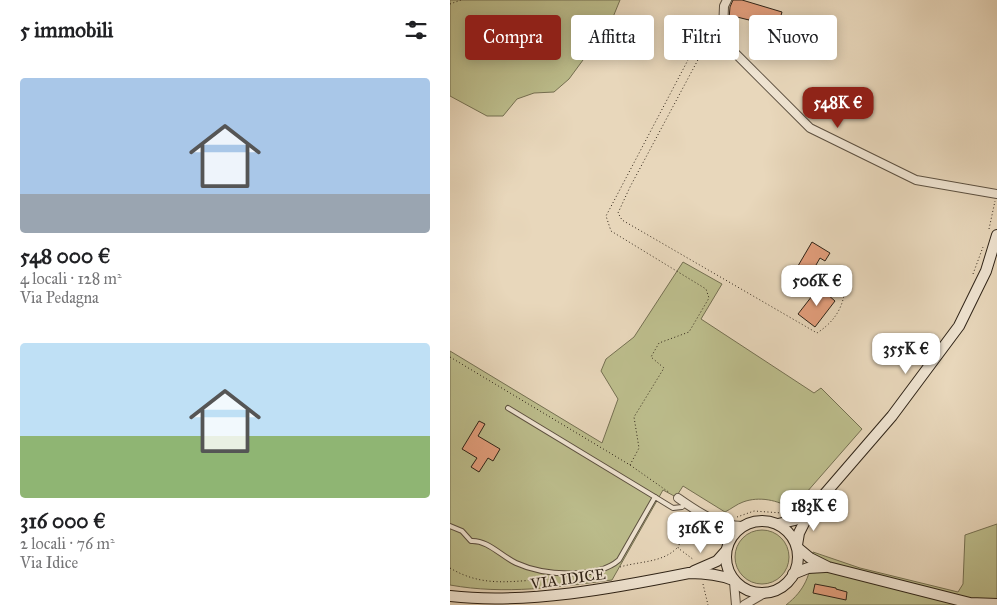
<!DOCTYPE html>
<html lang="it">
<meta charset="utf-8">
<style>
:root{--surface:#fff;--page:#f6f6f6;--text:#202124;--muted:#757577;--accent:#8f2418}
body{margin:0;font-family:"IM FELL Great Primer",serif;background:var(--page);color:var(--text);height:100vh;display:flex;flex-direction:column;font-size:19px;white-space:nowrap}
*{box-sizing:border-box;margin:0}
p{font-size:16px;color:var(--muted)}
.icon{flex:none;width:28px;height:28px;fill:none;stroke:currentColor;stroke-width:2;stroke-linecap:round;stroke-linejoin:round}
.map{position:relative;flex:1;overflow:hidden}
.side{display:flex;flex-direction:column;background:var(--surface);width:450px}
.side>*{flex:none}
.banner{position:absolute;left:15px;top:15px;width:456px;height:45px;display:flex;gap:10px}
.price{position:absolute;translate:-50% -42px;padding:0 11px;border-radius:10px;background:#fff;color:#222;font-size:16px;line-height:32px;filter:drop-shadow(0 1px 2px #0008)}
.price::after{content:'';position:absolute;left:50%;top:30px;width:15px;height:11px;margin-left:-8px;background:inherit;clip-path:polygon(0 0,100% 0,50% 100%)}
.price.on{background:var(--accent);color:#fff}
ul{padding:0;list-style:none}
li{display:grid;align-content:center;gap:10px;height:265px;padding:0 20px}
li span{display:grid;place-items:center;height:155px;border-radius:5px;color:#555}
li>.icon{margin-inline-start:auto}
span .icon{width:90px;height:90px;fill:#fffc;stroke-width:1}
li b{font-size:21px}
h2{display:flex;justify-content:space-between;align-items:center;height:60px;padding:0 20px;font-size:21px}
.pill{padding:0 18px;border-radius:5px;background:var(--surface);box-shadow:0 2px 12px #0003;font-size:18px;line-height:45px}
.pill.on{background:var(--accent);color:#fff}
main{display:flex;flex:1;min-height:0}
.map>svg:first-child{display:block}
.green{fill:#bcbd8c;stroke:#757052}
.building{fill:#e49f7d;stroke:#2e2317}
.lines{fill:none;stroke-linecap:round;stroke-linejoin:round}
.service-casing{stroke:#5c5040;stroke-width:6}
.minor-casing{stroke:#5c5040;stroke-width:10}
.secondary-casing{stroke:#2e2317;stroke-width:12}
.path{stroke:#2e2317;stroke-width:1;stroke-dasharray:1 2.5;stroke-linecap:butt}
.service{stroke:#f0e5d3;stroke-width:4}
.minor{stroke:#f0e5d3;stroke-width:8}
.secondary{stroke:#f0e5d3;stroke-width:10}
.labels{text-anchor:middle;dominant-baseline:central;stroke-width:4;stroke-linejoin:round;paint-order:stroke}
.street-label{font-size:15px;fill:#2e2317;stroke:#f0e5d3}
</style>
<main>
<section class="side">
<h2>5 immobili<svg class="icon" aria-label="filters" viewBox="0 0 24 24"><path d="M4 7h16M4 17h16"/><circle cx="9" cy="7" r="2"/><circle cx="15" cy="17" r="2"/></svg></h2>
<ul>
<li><span style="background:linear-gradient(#a9c7e8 75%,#9aa5b1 0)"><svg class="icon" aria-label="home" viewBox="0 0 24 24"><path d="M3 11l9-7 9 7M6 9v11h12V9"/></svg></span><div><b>548 000 €</b><p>4 locali · 128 m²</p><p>Via Pedagna</p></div></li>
<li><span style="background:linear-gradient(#bfe0f5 60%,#8fb573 0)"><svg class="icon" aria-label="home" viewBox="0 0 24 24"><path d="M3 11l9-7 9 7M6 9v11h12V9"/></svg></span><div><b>316 000 €</b><p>2 locali · 76 m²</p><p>Via Idice</p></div></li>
</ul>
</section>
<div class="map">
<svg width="547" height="605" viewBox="0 0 547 605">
<rect width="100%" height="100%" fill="#e8d7bb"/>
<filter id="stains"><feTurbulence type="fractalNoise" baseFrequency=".004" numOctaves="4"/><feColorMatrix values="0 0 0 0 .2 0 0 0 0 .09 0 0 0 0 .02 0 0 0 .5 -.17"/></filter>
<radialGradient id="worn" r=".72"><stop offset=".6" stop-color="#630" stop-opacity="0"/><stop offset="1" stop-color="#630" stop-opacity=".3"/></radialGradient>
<g class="green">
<path d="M0,0h170l-9,22 -42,57 -15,13 -20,1 -17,6 -14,17h-16l-37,-20z"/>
<path d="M233,262l39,22 -21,35 113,74 7,-5 41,41 -70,80c-14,-9 -33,-13 -49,-7 -6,2 -12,7 -18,10l-42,-26 -7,11 -13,-7 -51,90c-54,7 -107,15 -162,5v-234l152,92 16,-44 -17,-28 5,-12 28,-22z"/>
<path d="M547,524v81h-211c19,-15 24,-29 27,-53l47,16 98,24 5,-8 2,-49z"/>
<circle cx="312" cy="557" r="27"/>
</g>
<g class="building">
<path d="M283,0h9l40,12 -4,14 -28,-8 -1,2 -12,-3 -1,4 -7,-2 1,-12z"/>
<path d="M362,242l18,11 -5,8 -5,-3 -12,21 -13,-8z"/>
<path d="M369,287l16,14 -20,26 -17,-13z"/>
<path d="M29,421l6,3 -7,12 22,13 -7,12 -5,-3 -9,14 -8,-5 6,-9 -15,-9z"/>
<path d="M365,584l21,4v1l11,3 -1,8 -33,-7z"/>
</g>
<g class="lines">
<g class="service-casing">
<g id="service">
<path d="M58,408l147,89"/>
<path d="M0,526l12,5 9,10c17,-1 30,15 45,22 26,12 80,17 103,-3l36,-63 18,11 9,-1 3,-3"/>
</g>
</g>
<g class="minor-casing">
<g id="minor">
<path d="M277,0l-3,6 -1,24 8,19 79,79 106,52 81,14"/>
<path d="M228,498c20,14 40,28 65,28"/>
<path d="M265,523l4,4 9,18"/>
<path d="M284,582l2,23"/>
<path d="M294,605l19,-11"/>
</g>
</g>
<g class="secondary-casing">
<g id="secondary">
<circle cx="312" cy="557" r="36"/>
<path d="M328,524l17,-4 14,-8"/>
<path d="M347,545l2,-12 11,-22 82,-95 67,-90 27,-55 11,-36"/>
<path d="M348,548l12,10 18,9 142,36 27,1"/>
<path d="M244,571l23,-10 8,-9"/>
<path d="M343,574l15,-6 17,-1"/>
<path d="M0,596c76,9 164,-8 239,-23 16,0 29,1 44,7"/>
</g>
</g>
<g class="path">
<path d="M0,4l11,-4"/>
<path d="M266,35l-8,6 -78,146 -12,26 4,7 195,113c14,-9 24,-21 27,-38"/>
<path d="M539,229l6,-28"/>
<path d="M523,274l10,-27"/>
<path d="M0,357l180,108 40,28"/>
<path d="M180,465l9,-17 -5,-31 30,-49 -13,-11 8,-14 30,-11 20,-34 -3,-9 -95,-58 -5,-15 93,-177 13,-14 3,-6"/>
<path d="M239,514l-11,34 16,12"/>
<path d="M287,517l17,-6 28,2"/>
<path d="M170,567c20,-6 42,-4 57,-19"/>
<path d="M0,568c35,21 65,12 103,11"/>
<path d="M253,584l5,21"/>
</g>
<use href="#service" class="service"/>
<use href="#minor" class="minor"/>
<use href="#secondary" class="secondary"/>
</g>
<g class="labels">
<g class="street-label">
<text transform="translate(118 579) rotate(-8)">VIA IDICE</text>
</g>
</g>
<rect width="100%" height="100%" filter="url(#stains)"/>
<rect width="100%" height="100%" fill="url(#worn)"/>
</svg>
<b class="price on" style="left:388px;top:129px">548K €</b>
<b class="price" style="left:367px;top:307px">506K €</b>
<b class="price" style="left:456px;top:375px">355K €</b>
<b class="price" style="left:364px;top:532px">183K €</b>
<b class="price" style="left:251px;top:554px">316K €</b>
<div class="banner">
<a class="pill on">Compra</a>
<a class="pill">Affitta</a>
<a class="pill">Filtri</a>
<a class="pill">Nuovo</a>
</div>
</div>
</main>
